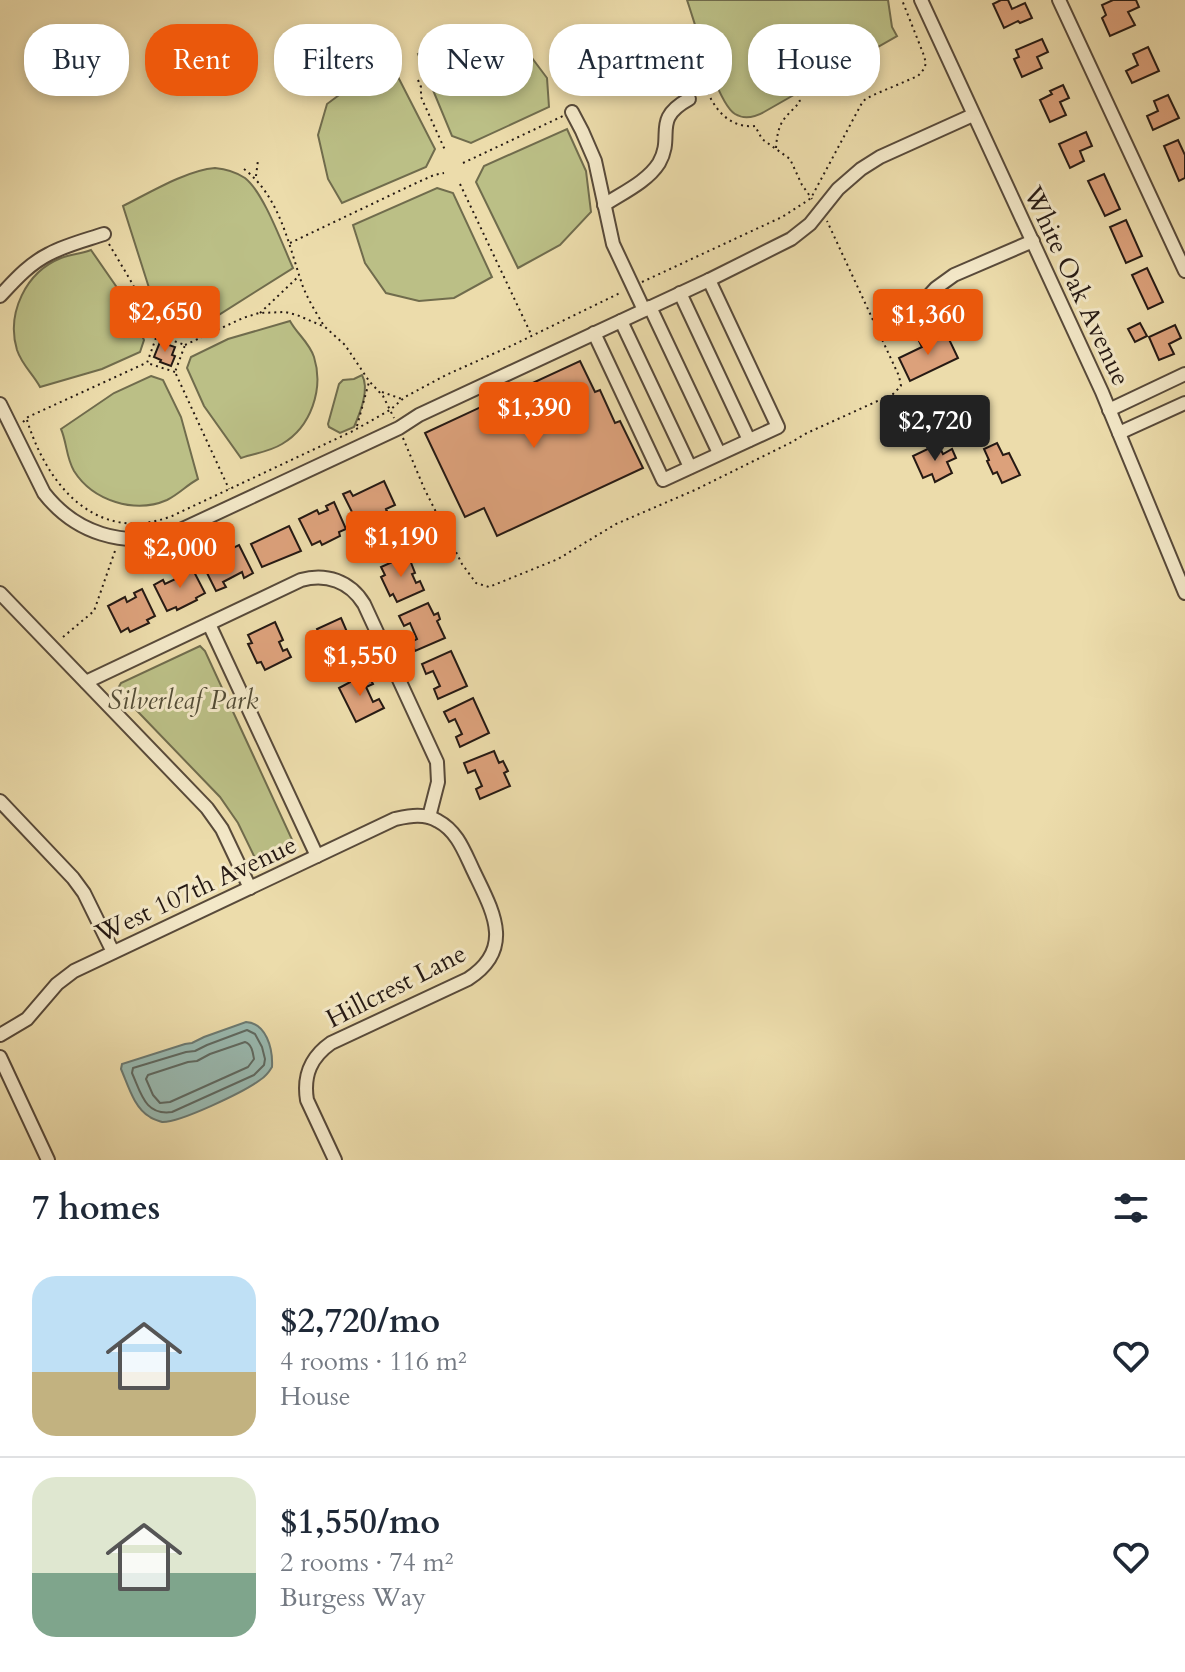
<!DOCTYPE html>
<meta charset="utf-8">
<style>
:root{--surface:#fff;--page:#f6f6f7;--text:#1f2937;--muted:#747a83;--line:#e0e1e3;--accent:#ea580c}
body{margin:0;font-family:Cardo,serif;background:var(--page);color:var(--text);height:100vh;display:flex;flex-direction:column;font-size:30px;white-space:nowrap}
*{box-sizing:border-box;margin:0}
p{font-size:26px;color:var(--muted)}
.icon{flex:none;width:44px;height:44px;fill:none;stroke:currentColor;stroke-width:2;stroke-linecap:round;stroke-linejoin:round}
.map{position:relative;height:1160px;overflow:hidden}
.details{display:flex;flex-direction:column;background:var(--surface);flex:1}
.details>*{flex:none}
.banner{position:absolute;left:24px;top:24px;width:1138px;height:72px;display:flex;gap:16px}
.price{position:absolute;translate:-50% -68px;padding:0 18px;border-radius:8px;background:var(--accent);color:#fff;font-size:26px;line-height:52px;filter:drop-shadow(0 2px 4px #0008)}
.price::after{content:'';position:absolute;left:50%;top:48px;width:24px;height:18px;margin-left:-12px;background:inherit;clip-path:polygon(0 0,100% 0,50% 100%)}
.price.on{background:#222;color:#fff}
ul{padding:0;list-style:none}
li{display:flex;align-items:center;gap:24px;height:200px;padding:0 32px}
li+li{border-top:2px solid var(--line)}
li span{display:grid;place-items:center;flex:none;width:224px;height:160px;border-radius:24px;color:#555}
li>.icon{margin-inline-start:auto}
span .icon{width:96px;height:96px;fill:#fffc;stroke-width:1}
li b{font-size:34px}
h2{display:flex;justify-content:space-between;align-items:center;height:96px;padding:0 32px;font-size:34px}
.pill{padding:0 28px;border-radius:32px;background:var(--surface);box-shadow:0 4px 12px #0003;font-size:28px;line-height:72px}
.pill.on{background:var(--accent);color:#fff}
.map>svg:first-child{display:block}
.green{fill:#bbbf86;stroke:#706c4d;stroke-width:2}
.water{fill:#9abab1;stroke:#6c7a72;stroke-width:2}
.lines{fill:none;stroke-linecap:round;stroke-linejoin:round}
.shore{stroke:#606a62;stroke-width:2}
.building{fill:#dca17b;stroke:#261a14;stroke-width:2}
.minor-casing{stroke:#584a3a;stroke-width:16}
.path{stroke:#261a14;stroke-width:2;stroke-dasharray:2 4;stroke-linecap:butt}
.minor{stroke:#f3e8c8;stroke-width:12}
.labels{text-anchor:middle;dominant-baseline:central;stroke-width:6;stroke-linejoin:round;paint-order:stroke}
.street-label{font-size:26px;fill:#261a14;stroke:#f3e8c8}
.park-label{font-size:26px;font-style:italic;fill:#534c36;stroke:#f3e8c8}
</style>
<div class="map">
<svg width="1185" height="1160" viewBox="0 0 1185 1160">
<rect width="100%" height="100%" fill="#ecdcab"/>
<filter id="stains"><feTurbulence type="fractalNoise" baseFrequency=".0025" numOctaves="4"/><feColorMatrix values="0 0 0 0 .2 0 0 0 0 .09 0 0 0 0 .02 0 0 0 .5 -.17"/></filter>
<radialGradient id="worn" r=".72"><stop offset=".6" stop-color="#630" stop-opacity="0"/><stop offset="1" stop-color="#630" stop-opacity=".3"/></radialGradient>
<g class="green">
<path d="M687,0h201l4,27 5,9 -133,76c-9,5 -19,8 -29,2 -18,-11 -40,-91 -48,-114z"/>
<path d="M460,33l40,1 26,16 21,28 2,29 -78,36 -19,-7 -34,-82z"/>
<path d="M395,71l40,78 -9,18 -84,36 -14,-24 -10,-44 9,-31 39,-29z"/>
<path d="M567,129l19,42 5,41 -31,33 -42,23 -42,-86 8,-16z"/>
<path d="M215,168c11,1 21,4 30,10 19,15 37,66 48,90l-76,48 -37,17 -12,-4 -18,-38 -27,-85c26,-13 64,-36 92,-38z"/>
<path d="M437,188l16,5 39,84 -38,21 -35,3 -33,-8 -21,-30 -12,-38z"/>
<path d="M91,250l36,52 17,38 -4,12 -38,17 -62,18c-7,-13 -18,-22 -23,-37 -11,-37 9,-78 44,-92 10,-4 20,-4 30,-8z"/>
<path d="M290,321c7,13 19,21 24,36 10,32 -3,70 -32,87 -13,8 -27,9 -41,14l-37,-52 -17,-38 4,-11 37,-18z"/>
<path d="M362,375c8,14 -2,38 -8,52l-14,6 -11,-6 -1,-3 11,-40 4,-4 11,-1z"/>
<path d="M151,376l12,4 18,37 17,62c-11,6 -19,15 -31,21 -32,14 -74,1 -93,-29 -8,-14 -7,-28 -13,-42l53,-36z"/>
<path d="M200,646l5,5 90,195 -2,6 -30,13 -6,-3 -19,-39 -18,-26 -103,-107 4,-7z"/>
</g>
<path class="water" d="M246,1022c20,1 27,26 26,45 -3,5 -7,10 -12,13 -16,12 -81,43 -98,42 -3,-1 -10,-3 -12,-5 -16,-9 -22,-32 -29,-48l1,-5 63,-20 7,-1 12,-6z"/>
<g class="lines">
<g class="shore">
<path d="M247,1030l8,4 7,13 3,12 -1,6 -10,10 -82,37c-27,4 -31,-19 -40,-39l1,-5 53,-16 9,-1 12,-6z"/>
<path d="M245,1042c7,2 8,11 9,17l-6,8 -78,35 -10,1 -7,-8 -7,-16 2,-4 40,-13 9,-1 13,-7z"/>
</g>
</g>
<g class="building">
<path d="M1001,0h7l4,9 13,-6 7,15 -12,5 -2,-2 -14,7 -11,-24z"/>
<path d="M1113,0h23l3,7 -11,5 7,13 -25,11 -8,-18 4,-3 -4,-10z"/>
<path d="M1042,39l6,13 -11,5 5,11 -20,9 -8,-18 5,-2 -3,-7z"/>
<path d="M1148,47l11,24 -27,12 -6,-12 12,-6 -5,-11z"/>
<path d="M1063,85l6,13 -9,4 6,13 -16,7 -10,-22 12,-6 -2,-3z"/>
<path d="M1168,95l11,23 -26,12 -6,-14 11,-5 -4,-10z"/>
<path d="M1086,132l6,14 -12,5 4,10 -14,7 -11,-24z"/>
<path d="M1178,140l7,15v23l-6,3 -15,-35z"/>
<path d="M1104,174l16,35 -15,7 -17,-35z"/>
<path d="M1126,220l16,36 -16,7 -16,-36z"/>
<path d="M1147,268l16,34 -15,7 -16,-34z"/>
<path d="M1140,323l7,13 -12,6 -7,-13z"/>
<path d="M1175,325l6,13 -12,6 5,10 -15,6 -10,-23z"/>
<path d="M933,334l2,6 12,-5 11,23 -48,23 -11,-23 23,-11 -3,-6z"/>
<path d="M160,342l15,5 -3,8 3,1 -4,10 -11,-4 1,-2 -7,-3z"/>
<path d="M580,361l15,31 5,-2 15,33 5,-2 23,47 -146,68 -13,-28 -19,9 -40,-84z"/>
<path d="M997,443l6,12 6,-2 11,22 -18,8 -5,-11 -4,2 -6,-13 2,-1 -5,-11z"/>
<path d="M938,444l5,10 9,-5 4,9 -9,4 5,11 -17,9 -3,-8 -9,4 -10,-22z"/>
<path d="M384,481l11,24 -9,4 1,2 -19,10 -2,-3 -9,4 -14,-28 7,-3 3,5z"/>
<path d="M334,502l12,27 -7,3 1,4 -18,9 -2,-4 -8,4 -13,-26 18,-9 2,4 9,-4 -2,-4z"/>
<path d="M289,526l12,25 -39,16 -11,-23z"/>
<path d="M239,545l14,28 -9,5 -2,-6 -19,10 3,5 -10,4 -14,-28z"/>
<path d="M408,555l7,18 -3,1 4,9 4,-2 4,9 -27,12 -4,-8 -3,2 -9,-19 4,-2 -4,-8z"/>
<path d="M191,566l14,27 -9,5 1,2 -20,10 -1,-3 -9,4 -13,-26 9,-5 2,4 19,-9 -2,-4z"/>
<path d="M142,589l13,27 -8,4 2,3 -19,9 -2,-4 -7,4 -13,-26 17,-9 2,5 9,-5 -2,-4z"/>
<path d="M428,603l6,12 4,-2 2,6 -3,2 8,17 -30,13 -4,-9 6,-3 -7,-16 -6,3 -5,-10z"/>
<path d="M341,618l12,28 2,-1 4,10 -25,12 -17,-38z"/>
<path d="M275,622l8,18 -4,2 4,9 4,-2 4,8 -26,13 -4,-8 -4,1 -9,-19 4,-1 -4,-8z"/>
<path d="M451,651l16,35 -29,13 -4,-10 6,-3 -7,-15 -7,3 -4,-10z"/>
<path d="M367,673l6,11 -7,3 7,15 6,-3 5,9 -28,14 -17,-34z"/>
<path d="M473,698l16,35 -29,14 -4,-10 6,-3 -7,-15 -6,3 -5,-10z"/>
<path d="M494,751l5,12 4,-2 5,10 -4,2 6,13 -30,13 -4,-10 6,-3 -7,-16 -7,3 -4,-10z"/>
</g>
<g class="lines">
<g class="minor-casing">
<g id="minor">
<path d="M921,0l181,392 83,201"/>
<path d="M1059,0l126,271"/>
<path d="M572,112l10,19 13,30 18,83 31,66"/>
<path d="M604,205c18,-12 43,-23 55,-42 16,-28 -8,-43 30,-64"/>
<path d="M680,293l69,147"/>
<path d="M0,296c15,-16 29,-32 49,-42 17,-9 37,-14 55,-20"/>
<path d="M925,300l11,-12 18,-13 79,-34"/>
<path d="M650,307l69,146"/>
<path d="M621,321l69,146"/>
<path d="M594,333l69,147 115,-53 -69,-147"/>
<path d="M0,404l44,89c31,40 79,55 128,41l227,-106 20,-13 290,-135 82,-41 19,-15 28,-35 23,-20 19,-12 93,-42"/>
<path d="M1109,410l76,-36"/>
<path d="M1119,433l66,-30"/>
<path d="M0,593l207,215 15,21 28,59"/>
<path d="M209,624l108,232"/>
<path d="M86,682l215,-102c25,-7 49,1 63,24l73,158 1,20 -9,35"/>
<path d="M0,801l73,77 11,15 29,59"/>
<path d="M0,1035l27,-16 30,-35 17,-13 321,-152c15,-3 29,-6 43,2 19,10 26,30 35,49 19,40 43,78 -5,109l-137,64c-20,14 -28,32 -24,57l28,60"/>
<path d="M0,1057l48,103"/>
</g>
</g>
<g class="path">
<path d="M709,62l-8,5c4,29 21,62 54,59l7,13 28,20 12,26 10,14"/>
<path d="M418,80l3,7v10l24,53"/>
<path d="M693,88l-1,-7 9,-5"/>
<path d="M776,148c2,-27 7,-28 24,-46l-2,-9"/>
<path d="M463,163l100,-47"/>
<path d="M244,169c35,27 44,73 57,112 5,16 15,31 23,45"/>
<path d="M256,176l2,-16"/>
<path d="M460,184l71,150"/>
<path d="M290,243l124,-59 20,-9 10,-2"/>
<path d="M109,244l23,39 25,51"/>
<path d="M642,282l140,-65 25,-16 4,-3 52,-97 8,-5 47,-20 6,-7 2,-6 -3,-10 -21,-53"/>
<path d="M260,313l39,-37"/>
<path d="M185,345l58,-27 16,-5 26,-1 12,3 28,12 20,18 24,36 14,15 11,22"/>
<path d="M175,372l-28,-9 10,-28 28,10 -10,27 54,117"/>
<path d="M382,392l20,7"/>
<path d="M27,420c20,65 69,125 145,96l181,-85 37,-21 15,-13 41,-22 67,-30 109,-53"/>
<path d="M23,422l5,-5 118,-54"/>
<path d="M357,426l12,-44"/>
<path d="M403,438l21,50 38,76 14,19 13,4 69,-28 58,-35 79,-34 95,-47 17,-10 86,-39 8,-8 -2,-10 -72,-155"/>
<path d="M63,637l31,-26 22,-63"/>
</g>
<use href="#minor" class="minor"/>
</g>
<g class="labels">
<g class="street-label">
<text transform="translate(1077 286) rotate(65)">White Oak Avenue</text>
<text transform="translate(196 889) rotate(-25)">West 107th Avenue</text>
<text transform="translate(396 986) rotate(-27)">Hillcrest Lane</text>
</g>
<g class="park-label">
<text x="183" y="700">Silverleaf Park</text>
</g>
</g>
<rect width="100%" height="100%" filter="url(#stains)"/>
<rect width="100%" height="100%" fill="url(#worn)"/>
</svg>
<b class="price" style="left:165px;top:354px">$2,650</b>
<b class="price" style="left:928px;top:357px">$1,360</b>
<b class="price" style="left:534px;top:450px">$1,390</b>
<b class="price on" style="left:935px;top:463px">$2,720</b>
<b class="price" style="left:401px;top:579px">$1,190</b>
<b class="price" style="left:180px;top:590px">$2,000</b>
<b class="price" style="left:360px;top:698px">$1,550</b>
<div class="banner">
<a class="pill">Buy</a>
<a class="pill on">Rent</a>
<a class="pill">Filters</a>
<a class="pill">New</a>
<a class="pill">Apartment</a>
<a class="pill">House</a>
</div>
</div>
<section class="details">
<h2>7 homes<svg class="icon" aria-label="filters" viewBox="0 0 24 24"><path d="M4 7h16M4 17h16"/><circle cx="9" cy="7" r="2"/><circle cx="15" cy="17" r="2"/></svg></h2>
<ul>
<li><span style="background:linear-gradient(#bfe0f5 60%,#c2b280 0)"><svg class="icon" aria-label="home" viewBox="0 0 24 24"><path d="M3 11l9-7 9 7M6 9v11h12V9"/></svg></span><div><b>$2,720/mo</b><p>4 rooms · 116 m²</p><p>House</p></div><svg class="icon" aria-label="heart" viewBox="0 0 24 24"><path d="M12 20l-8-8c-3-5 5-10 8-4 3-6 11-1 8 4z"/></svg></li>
<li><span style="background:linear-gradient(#dfe7d0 60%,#7fa58c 0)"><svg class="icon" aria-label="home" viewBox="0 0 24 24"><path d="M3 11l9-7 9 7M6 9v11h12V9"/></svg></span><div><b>$1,550/mo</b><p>2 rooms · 74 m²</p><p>Burgess Way</p></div><svg class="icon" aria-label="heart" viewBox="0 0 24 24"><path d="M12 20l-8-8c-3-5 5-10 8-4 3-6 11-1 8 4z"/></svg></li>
</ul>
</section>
